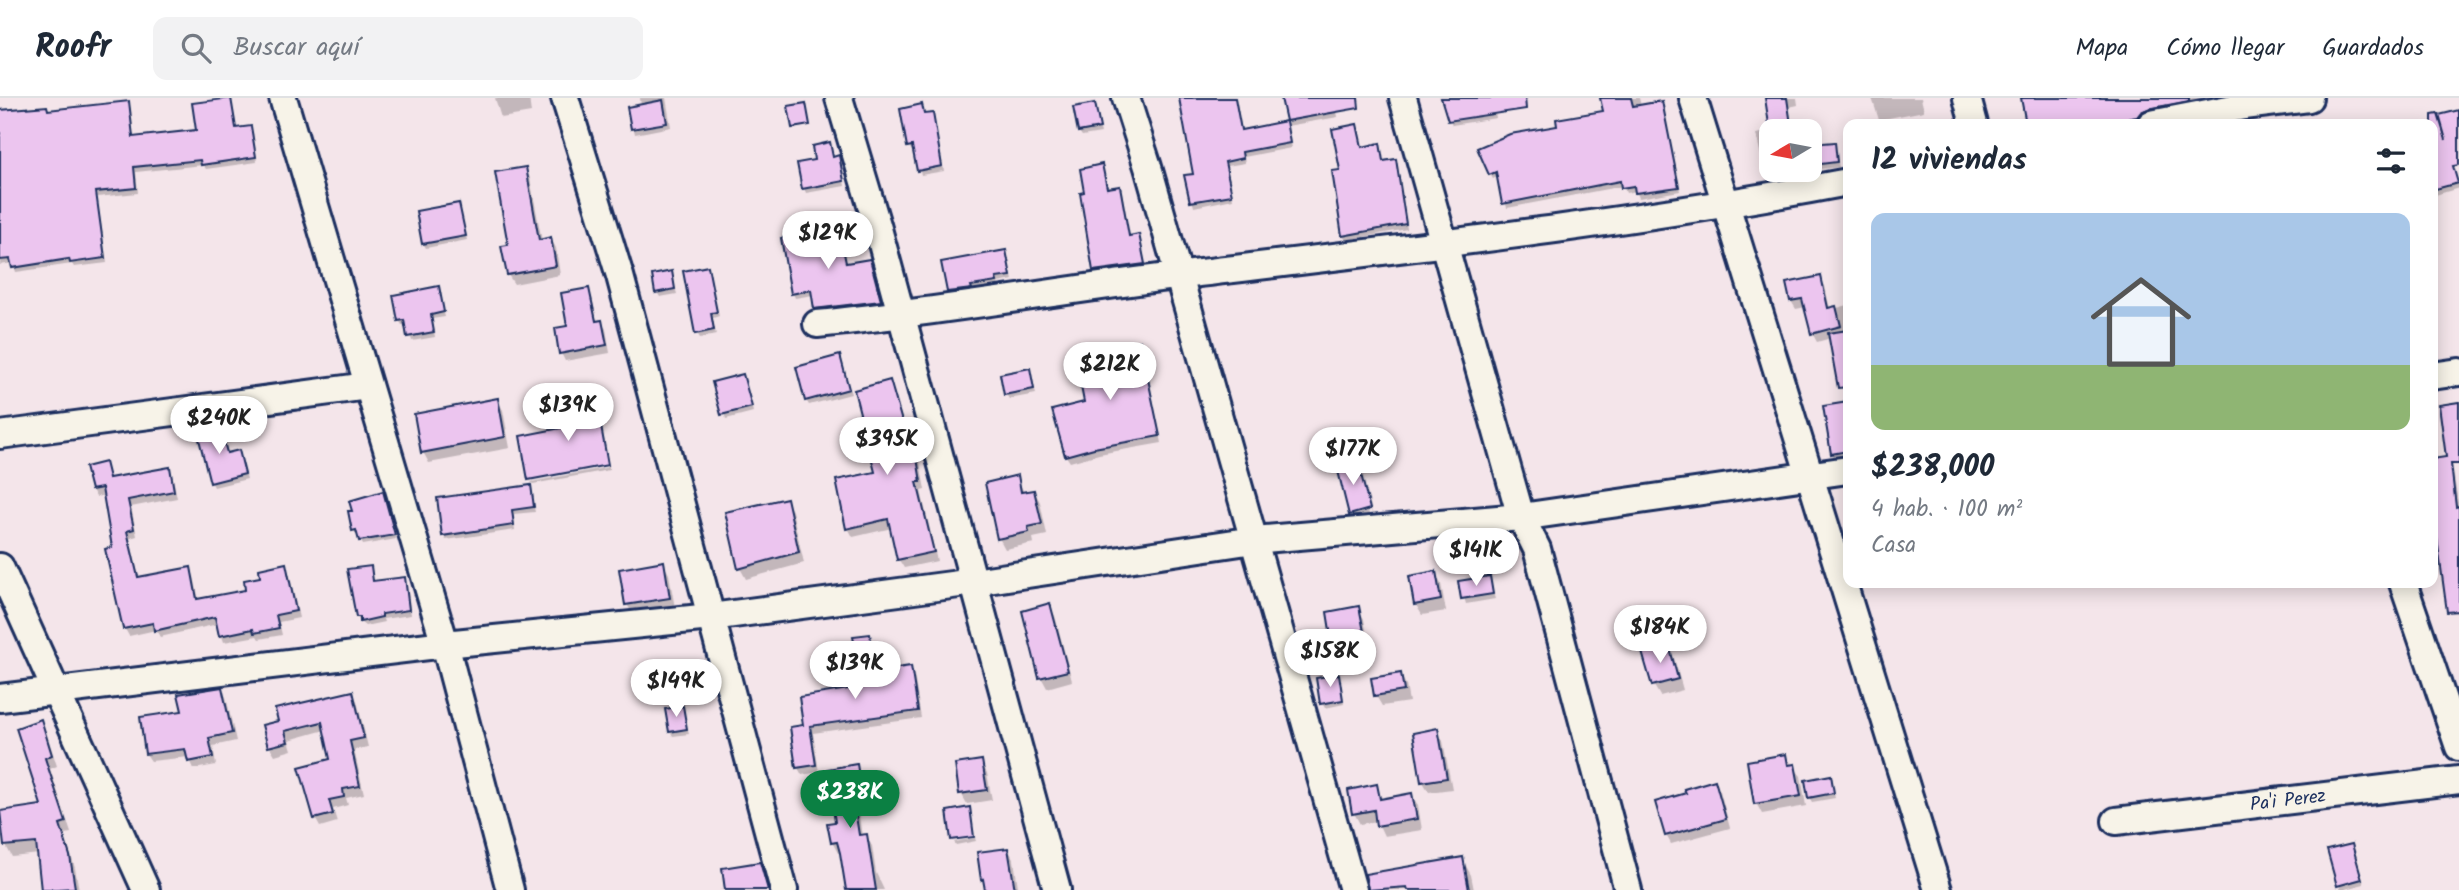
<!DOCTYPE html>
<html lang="es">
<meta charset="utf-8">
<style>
:root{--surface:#fff;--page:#f2f2f3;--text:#1f2937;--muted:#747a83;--line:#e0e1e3;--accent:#0b8043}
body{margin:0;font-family:Kalam,sans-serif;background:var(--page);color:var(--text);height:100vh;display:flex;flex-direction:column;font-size:26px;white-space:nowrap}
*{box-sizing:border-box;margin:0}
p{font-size:23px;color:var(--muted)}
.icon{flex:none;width:38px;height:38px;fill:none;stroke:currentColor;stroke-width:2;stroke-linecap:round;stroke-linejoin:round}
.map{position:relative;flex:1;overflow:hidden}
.panel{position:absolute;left:1843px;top:21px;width:595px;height:469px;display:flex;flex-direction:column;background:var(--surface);border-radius:14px;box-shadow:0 4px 18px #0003}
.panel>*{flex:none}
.needle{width:46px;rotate:260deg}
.fabs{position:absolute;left:1759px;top:21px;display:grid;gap:14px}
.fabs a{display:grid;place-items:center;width:63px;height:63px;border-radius:14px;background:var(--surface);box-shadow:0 4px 18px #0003;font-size:35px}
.price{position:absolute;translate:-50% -60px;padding:0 16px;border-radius:24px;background:#fff;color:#222;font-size:23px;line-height:46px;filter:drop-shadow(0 2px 4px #0008)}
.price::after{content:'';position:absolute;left:50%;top:42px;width:21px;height:16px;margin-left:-10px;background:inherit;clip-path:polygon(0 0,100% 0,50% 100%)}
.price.active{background:var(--accent);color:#fff}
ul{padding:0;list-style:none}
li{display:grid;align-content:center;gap:14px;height:371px;padding:0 28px}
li+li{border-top:2px solid var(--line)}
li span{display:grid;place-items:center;height:217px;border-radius:14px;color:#555}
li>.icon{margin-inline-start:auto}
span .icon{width:126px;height:126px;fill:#fffc;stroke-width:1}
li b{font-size:30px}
h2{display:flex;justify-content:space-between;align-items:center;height:84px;padding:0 28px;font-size:30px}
header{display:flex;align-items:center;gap:42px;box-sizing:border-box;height:98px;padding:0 35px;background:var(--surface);border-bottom:2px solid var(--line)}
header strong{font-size:33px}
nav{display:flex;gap:38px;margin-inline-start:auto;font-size:24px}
.search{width:490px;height:63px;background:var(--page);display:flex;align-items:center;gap:18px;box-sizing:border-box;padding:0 24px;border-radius:14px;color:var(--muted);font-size:26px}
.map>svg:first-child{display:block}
.shadow{fill:#0003}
.building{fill:#ecc5ef;stroke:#1b2f5e;stroke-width:2}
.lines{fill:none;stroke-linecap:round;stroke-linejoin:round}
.minor-casing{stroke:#1b2f5e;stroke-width:32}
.minor{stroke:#f7f3e8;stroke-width:26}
.labels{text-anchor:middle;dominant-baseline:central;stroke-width:5;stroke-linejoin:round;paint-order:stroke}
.street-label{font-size:19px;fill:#1b2f5e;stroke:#f7f3e8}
</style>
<header>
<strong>Roofr</strong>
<div class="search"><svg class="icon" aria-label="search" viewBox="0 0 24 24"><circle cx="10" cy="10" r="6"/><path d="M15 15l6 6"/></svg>Buscar aquí</div>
<nav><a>Mapa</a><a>Cómo llegar</a><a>Guardados</a></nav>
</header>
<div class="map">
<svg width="2459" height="792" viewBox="0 0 2459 792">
<rect width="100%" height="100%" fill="#f4e5ea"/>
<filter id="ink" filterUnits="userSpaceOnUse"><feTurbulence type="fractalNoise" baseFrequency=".0143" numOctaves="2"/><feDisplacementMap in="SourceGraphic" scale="14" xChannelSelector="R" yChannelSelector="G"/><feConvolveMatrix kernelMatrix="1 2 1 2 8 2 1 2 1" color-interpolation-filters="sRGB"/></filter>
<g filter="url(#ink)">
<g class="shadow">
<path d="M495,0h34l2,15 -30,5z"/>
<path d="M640,0h26l5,29 -36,7 -6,-26 12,-2z"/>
<path d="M1181,0h55l6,33 46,-8 -4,-25h51l3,19 -51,9 4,22 -47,9 1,6 -18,3 6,33 -39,8 -8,-31 9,-1z"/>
<path d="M1443,0h50l3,20 -44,7z"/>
<path d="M1602,0h37l2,8 20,-3 19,88 -41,7 -3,-7 -10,2 -3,-7 -116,22 -8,-32 -6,3 -3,-5 69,-47 46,-15z"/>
<path d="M1767,0h30l1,7 -9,2 4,24h-22v39h39v-24l24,-3 5,24 -47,5 -26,6 -10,-44 16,-3z"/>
<path d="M1872,0h49l3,13 -45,9z"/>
<path d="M2023,0h184v4l-81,22h-99z"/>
<path d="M230,2l7,30 13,-2 3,4 4,30 -51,7 -3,-4 -67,7 2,21 -41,4 10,66 -33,4 -2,-3 -56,8 -3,-9 -13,2v-153l49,-1 79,-8 3,5 3,30 64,-6z"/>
<path d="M1094,7l7,28 -19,3 -3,-4z"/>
<path d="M921,8l4,10 7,-1 2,4 10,52 -23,4 -6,-25 -3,1 -3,-5z"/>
<path d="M2459,13v48l-8,2 8,27 -27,8v-49l16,-5z"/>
<path d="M1356,28l7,23 16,-4 5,18 11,-2 3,5 9,63 -61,11 -3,-4z"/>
<path d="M829,46l4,14 5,-1 3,5 4,24 -39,7 -2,-5 12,-27z"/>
<path d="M1102,68l6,24 11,-2 3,4 8,45 9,-1 2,5 5,28 -48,6 -3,-5 -9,-77z"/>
<path d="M525,71l5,9 12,63 9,-2 5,9 4,27 -46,9 -6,-9 -5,-27 7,-2z"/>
<path d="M458,107l9,35 -41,8 -3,-5z"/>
<path d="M838,132l9,35 25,1 11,39 -65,8 -5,-18 -18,3 -2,-5z"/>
<path d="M1005,154l8,28 -15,3 1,3 -26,5v2l-22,4 -3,-5z"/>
<path d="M707,170l12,48 -6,2 3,17 -16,3 -3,-5z"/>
<path d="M671,175l6,21 -17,3 -3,-5z"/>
<path d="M1820,180l5,8 5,24 18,-5v69l-17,-36 -14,4 -5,-9 -6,-26 -10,2 -5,-8z"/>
<path d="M438,190l7,29 -13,2 3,18 -23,4 -5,-17 -5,1 -3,-5z"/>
<path d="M588,192l4,7 5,25h4l5,7 4,24 -45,8 -4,-8 8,-26z"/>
<path d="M1139,245l4,6 19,94 -63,11 -29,8 -4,-6 20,-53 11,-38z"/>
<path d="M841,264l10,32 -42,11 -3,-5z"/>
<path d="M1029,272l7,24 -27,5 -3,-5z"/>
<path d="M745,283l8,31 -27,7 -12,-36z"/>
<path d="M889,284l5,9 18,63h3l5,8 5,28 -4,1 16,70 -33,7 -5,-8 -7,-32 -39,9 -5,-9 29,-55z"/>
<path d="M599,297l7,30 -4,1 6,37 -78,15 43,-51 6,-18z"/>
<path d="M497,302l6,10 7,38 -81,15 -6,-11z"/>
<path d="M1848,306v57l-10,2 -6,-10z"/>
<path d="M220,330l7,27 12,-3 2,5 6,22 -33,8 -2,-4z"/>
<path d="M1357,363l5,9h-4l12,48h3l-11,-48 12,50 -18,5 -6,-11z"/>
<path d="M2432,363l20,3 7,45v79l-19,-46 -8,1z"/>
<path d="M104,366l6,16 59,-9 4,7 4,20 -46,9 6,29 -7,2 9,41 51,-10 4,7 5,25 49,-9 15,-14 22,-13 4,7 10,46 -20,4 3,13 -23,4 -2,-3 -33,6 -6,-18 -58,13 -4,-7 -27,6 -4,-7 -18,-79 7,-1 -9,-54 -9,2 -4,-7z"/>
<path d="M609,369v3l-76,14 -2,-2z"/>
<path d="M1017,379l7,16 10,-2 6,11 7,33 -14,3 1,5 -29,6 -6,-11z"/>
<path d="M530,389l5,25 -22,2 2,16 -69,10 -3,-5z"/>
<path d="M382,395l14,46 -33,6 -4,-10h-3l-2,-5z"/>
<path d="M786,402l6,11 12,52 -58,16 -6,-11z"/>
<path d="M663,465l6,11 6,34 -42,7 -6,-11z"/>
<path d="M370,470l4,15 30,-4 3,5 4,31 -28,4 1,3 -19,4 -5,-4 -3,-5z"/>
<path d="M1435,475l6,11 5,27 -24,4 -6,-10z"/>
<path d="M1489,480l6,21 -29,5 -6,-21z"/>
<path d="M1049,507l6,11 17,65 -25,7 -6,-11z"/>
<path d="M1358,510l6,11 5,29 -29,5 -6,-11z"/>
<path d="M869,537l4,8 5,30 32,-5 4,7 7,43 -108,15 6,39 -17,3 -4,-7 7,-41 58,-38z"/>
<path d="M1668,549l6,11 9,32 -23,6 -6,-10 -9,-32z"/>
<path d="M1400,576l6,11 3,17 -27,4 -6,-10 -3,-17z"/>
<path d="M1338,578l6,28 -19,4 -3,-5z"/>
<path d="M221,591l5,8 10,44 -23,5 3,19 -22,4 -5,-12 -38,4 -5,-7 38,-41z"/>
<path d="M352,595l5,8 11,46 -14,3 10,44 -18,4 2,7 -15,4 4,13 -17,5 -5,-9 17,-58 -7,-30 -36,10 3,10 -17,5 -5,-8 -6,-21z"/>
<path d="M682,610l7,26 -16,2 -3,-5z"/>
<path d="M40,624l6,10 11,34 -7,3 21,64 -7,1 11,34 4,22h-37l-3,-36 -27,3 -6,-11 -5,-33 43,-6z"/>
<path d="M1437,632l6,11 9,48 -23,3 -6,-10 -8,-48z"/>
<path d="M1785,658l16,20 5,30 -44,8 -6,-11z"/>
<path d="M981,664l6,11 5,27 -25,4 -6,-11z"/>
<path d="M856,668l7,11 3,23 -9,2 5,34h4l6,10 4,27 8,17h-36l-6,-37h-4l-6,-11z"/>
<path d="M1830,679l5,21 -23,4 -3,-5z"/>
<path d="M1715,684l5,9 10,37 -59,16 -5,-9 22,-40z"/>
<path d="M1376,688l7,14 28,-5 7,10 4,25 -38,6 -7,-15 -17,3 -6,-11z"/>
<path d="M975,740l1,3 -20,4 -2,-3z"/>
<path d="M2351,748l13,38 -23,6 -2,-5z"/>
<path d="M1008,751l6,11 4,27 3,3h-35z"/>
<path d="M1462,761l9,16 3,15h-105l-2,-15z"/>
<path d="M759,766l12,26h-52l7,-1z"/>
</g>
<g class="building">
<path d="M231,0l5,30 15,-2 5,31 -55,8 -1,-5 -66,7 2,21 -40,4 9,66 -35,5 -1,-4 -57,9 -2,-9 -10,1v-150l47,-4 1,4 81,-9 4,36 63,-7 -4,-27z"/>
<path d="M1179,0h56l6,32 45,-9 4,22 -48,9 1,6 -18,4 7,33 -42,7 -6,-27 9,-1z"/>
<path d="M1281,0h77l1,10 -73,13z"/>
<path d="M1441,0h84l1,11 -78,12z"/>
<path d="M1600,0h31l2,8 29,-5 17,86 -44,6 -1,-7 -13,2 -1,-7 -118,23 -6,-32 -7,3 -12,-27 33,-14 47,-8 -1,-7 47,-8z"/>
<path d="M1765,0h22l5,33h-22z"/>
<path d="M2021,0h168v3l-41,8 -7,3 -4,5 -39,7h-72z"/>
<path d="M663,2l4,23 -36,6 -4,-22z"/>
<path d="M806,5l4,22 -18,3 -4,-22z"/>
<path d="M1095,5l5,25 -22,4 -5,-25z"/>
<path d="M922,6l2,10 9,-1 9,53 -25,5 -5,-25 -5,1 -7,-38z"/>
<path d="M2459,12v55l-6,1 5,17 -26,7v-75l6,-1 8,26 -7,-25z"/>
<path d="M1357,26l5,23 18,-4 3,18 13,-2 10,65 -64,12 -10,-65 8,-1 -8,-41z"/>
<path d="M830,44l3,15 6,-2 5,26 -42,8 -5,-26 17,-3 -2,-14z"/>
<path d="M1835,44l2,20 -24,3 -3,-21z"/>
<path d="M1102,66l5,24 13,-2 9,50 10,-2 6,30 -52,7 -13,-78 4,-1 -4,-23z"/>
<path d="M526,69l13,73 12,-3 5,29 -49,9 -6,-29 7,-1 -13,-73z"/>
<path d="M459,105l7,33 -44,8 -6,-33z"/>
<path d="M839,130l7,35 24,-4 11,42 -67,8 -3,-19 -20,4 -10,-56z"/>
<path d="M1006,152l5,26 -15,2 1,4 -26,4 1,3 -25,3 -6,-30z"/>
<path d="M708,168l9,46 -6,1 3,17 -19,4 -12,-63z"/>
<path d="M672,173l3,18 -20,4 -3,-18z"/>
<path d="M1821,178l7,32 8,-2 5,20 -30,8 -9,-35 -12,2 -4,-18z"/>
<path d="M439,188l5,26 -13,3 3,17 -27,5 -3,-17 -6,1 -5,-26z"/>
<path d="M589,190l7,33 6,-1 5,25 -48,9 -4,-26 12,-2 -6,-33z"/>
<path d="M1848,232v57l-10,1 -10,-55z"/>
<path d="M1140,243l20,95 -66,12 -29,8 -13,-46 32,-8 -7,-36 18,-3 -2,-13z"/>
<path d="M840,257l9,34 -44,12 -9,-34z"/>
<path d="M1030,270l4,21 -30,6 -4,-21z"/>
<path d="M743,276l9,33 -31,8 -9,-33z"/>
<path d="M890,282l21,73 5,-1 5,30h-4l17,70 -37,8 -9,-41 -42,10 -10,-49 39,-8 -21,-82z"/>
<path d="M600,295l4,28h-4l8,44 -80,15 -8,-44 51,-10 -3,-17 9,-1 -2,-10z"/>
<path d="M498,300l7,39 -84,16 -7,-39z"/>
<path d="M1848,304v49l-17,3 -8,-48z"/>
<path d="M2459,304v62h-8l5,43 3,-1v105l-12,1 -10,-74h-5v-79l14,-2 -7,-52z"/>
<path d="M220,328l7,27 12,-3 6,24 -35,9 -13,-52z"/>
<path d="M1357,361l13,50 -21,6 -13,-52z"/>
<path d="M105,364l4,16 61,-11 4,24 -46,9 6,29 -7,2 11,46 53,-10 6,32 48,-9 -1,-10 16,-3 -1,-8 27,-6 10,48 -20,4 3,13 -25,5 -1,-4 -34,7 -4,-19 -61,14 -1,-8 -30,6 -18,-80 7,-2 -10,-59 -11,2 -6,-23z"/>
<path d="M1018,377l3,17 13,-2 8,34 -14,3 1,5 -32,7 -12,-56z"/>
<path d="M531,387l3,22 -22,3 2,15 -72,11 -5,-38z"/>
<path d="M383,393l12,44 -36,6 -3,-11 -4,1 -4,-20h4l-3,-10z"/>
<path d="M787,400l12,54 -61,17 -13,-57z"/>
<path d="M664,463l6,37 -45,7 -6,-36z"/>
<path d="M371,468l2,15 32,-4 4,33 -27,4v3l-22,5v-5h-4l-9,-48z"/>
<path d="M1436,473l5,29 -27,5 -5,-29z"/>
<path d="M1490,478l3,18 -32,5 -3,-18z"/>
<path d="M1050,505l18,68 -29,7 -17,-67z"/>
<path d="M1359,508l6,31 -33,6 -5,-31z"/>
<path d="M870,536l6,37 35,-5 7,45 -108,15 6,39 -20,3 -6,-41 13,-2 -4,-28 62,-10 -8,-51z"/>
<path d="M1669,547l9,34 -26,7 -10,-34z"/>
<path d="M1401,575l3,18 -30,5 -3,-18z"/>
<path d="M1339,576l4,26 -23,4 -4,-26z"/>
<path d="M222,589l10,46 -23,5 4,19 -25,5 -3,-13 -40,5 -5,-37 42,-6 -4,-17z"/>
<path d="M353,593l11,47 -14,3 10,45 -17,3 1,8 -15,3 4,14 -19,5 -15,-52 31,-8 -8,-37 -37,9 3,11 -20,5 -6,-22 16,-4 -3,-12z"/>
<path d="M683,608l4,23 -18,3 -4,-23z"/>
<path d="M41,621l11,36 -7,3 21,64 -6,2 10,32 5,32 -34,2 -5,-47 -32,3 -4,-35 41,-6 -25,-77z"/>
<path d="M1438,630l9,50 -26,4 -8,-49z"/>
<path d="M1786,656l2,11 7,-1 6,32 -47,8 -7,-43z"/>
<path d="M982,662l5,30 -28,4 -4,-30z"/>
<path d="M857,666l4,25 -9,2 7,44 8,-1 9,56h-30l-6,-37 -3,-11 -6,1 -4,-20 8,-1 -8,-53z"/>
<path d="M1831,677l3,18 -26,5 -3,-18z"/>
<path d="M1715,682l11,39 -61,17 -10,-34 31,-9 -2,-4z"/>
<path d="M1377,686l3,15 32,-6 5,26 -41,7 -2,-16 -22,4 -4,-24z"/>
<path d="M970,709l4,30 -23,3 -4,-29z"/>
<path d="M2352,746l10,35 -25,7 -10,-36z"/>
<path d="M1008,750l7,42h-30l-2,-11 -2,1 -4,-28z"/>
<path d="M1463,759l6,33h-61l-1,-3 -39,3 -3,-16z"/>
<path d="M760,764l8,28h-43l-3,-22z"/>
</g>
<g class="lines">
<g class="minor-casing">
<g id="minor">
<path d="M283,0l162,546 65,246"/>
<path d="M565,0l55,178 164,614"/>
<path d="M839,0l38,127 180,665"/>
<path d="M1126,0l22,69 205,723"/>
<path d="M1403,0l118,419 327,-47"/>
<path d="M1693,0l245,792"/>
<path d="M1967,0l7,26"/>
<path d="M2151,26l93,-18 65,-8"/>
<path d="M817,226c122,-12 244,-34 366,-49 223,-27 445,-51 665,-93"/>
<path d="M2432,278l27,-4"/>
<path d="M0,337l368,-49"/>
<path d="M0,469l146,323"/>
<path d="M2403,485l56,164"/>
<path d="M0,600l445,-54 266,-27 263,-35 280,-42 267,-23 16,32 91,341"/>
<path d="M2116,723l343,-41"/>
</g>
</g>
<use href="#minor" class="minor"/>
</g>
</g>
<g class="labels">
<g class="street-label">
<text transform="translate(2288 703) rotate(-7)">Pa'i Perez</text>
</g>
</g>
</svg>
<div class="fabs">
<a><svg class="needle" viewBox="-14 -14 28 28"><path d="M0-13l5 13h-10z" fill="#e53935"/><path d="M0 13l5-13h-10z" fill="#747a83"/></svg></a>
</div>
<b class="price" style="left:828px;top:173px">$129K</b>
<b class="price" style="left:1110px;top:304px">$212K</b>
<b class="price" style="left:568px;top:345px">$139K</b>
<b class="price" style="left:219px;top:358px">$240K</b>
<b class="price" style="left:887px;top:379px">$395K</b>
<b class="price" style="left:1353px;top:389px">$177K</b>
<b class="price" style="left:1476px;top:490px">$141K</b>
<b class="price" style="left:1660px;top:567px">$184K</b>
<b class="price" style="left:1330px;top:591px">$158K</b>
<b class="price" style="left:855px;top:603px">$139K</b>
<b class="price" style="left:676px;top:621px">$149K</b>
<b class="price active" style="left:850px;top:732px">$238K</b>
<section class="panel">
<h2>12 viviendas<svg class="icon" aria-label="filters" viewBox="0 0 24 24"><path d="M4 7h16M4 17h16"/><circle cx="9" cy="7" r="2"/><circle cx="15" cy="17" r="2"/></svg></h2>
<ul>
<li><span style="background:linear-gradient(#a9c7e8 70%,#8fb573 0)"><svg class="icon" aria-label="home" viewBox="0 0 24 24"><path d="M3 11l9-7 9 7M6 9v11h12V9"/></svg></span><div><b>$238,000</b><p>4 hab. · 100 m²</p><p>Casa</p></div></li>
</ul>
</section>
</div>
